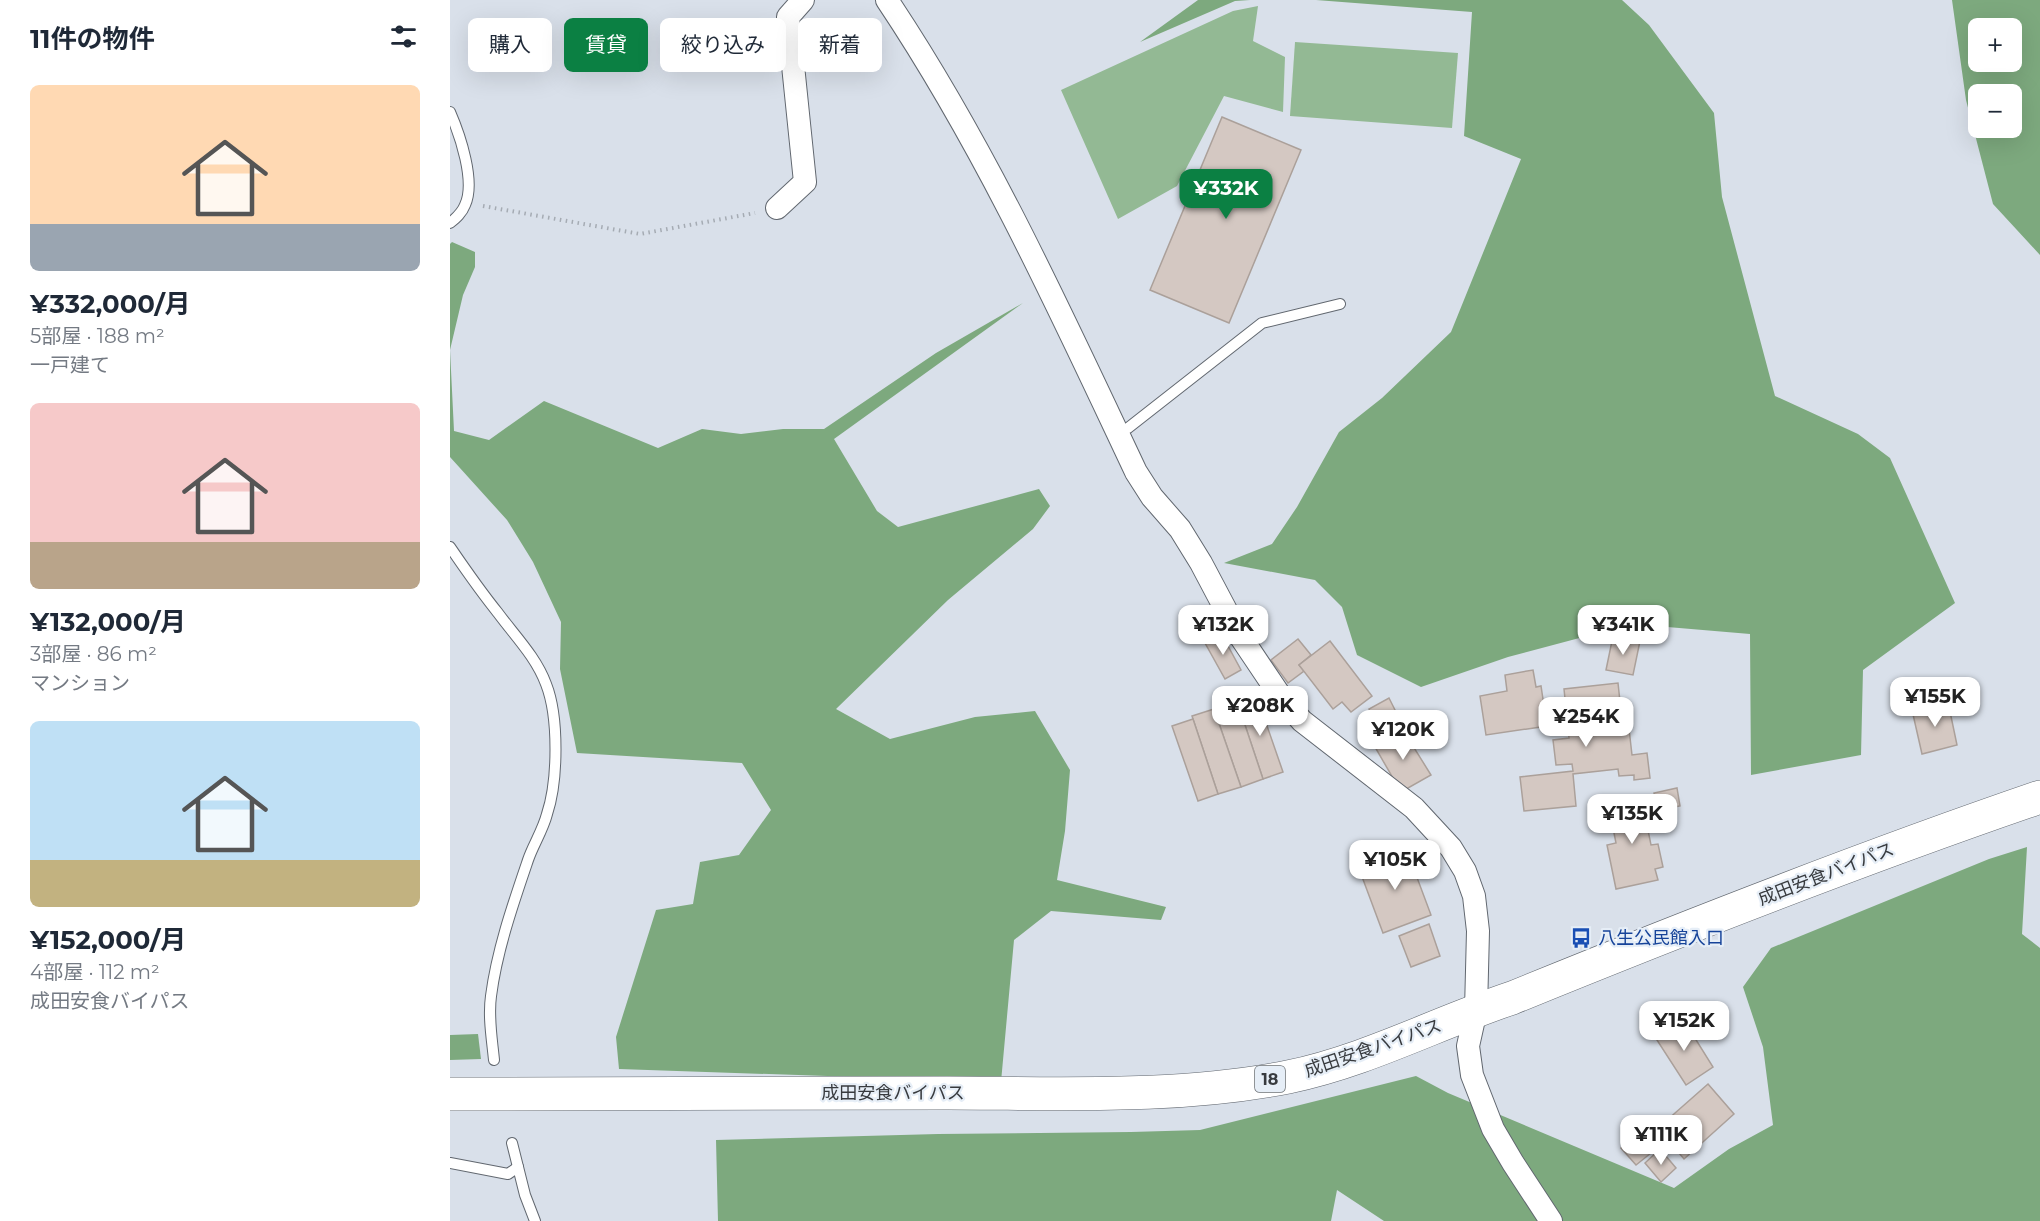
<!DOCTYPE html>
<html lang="ja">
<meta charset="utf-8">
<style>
:root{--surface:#fff;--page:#f2f2f3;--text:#1f2937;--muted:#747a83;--accent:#0b8043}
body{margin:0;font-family:Montserrat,"Noto Sans JP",sans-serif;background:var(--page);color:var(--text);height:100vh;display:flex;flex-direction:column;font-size:22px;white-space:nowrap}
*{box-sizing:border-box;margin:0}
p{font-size:20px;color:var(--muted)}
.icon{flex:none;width:33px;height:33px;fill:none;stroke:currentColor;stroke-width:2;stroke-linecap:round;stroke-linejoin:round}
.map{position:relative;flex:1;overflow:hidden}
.panel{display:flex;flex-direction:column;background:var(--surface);width:450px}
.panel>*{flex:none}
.hud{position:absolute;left:18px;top:18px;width:570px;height:54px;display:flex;gap:12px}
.tools{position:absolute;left:1518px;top:18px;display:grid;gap:12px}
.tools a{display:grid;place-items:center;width:54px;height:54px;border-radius:9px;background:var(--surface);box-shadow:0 6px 24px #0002;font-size:30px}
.price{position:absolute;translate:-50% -51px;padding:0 14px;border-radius:12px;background:#fff;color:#222;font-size:20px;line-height:39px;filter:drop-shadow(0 2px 3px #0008)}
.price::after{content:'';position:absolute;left:50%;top:36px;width:18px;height:14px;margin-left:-9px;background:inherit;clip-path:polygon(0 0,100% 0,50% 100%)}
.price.on{background:var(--accent);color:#fff}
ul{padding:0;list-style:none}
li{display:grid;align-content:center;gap:12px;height:318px;padding:0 30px}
li span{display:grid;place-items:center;height:186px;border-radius:9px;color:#555}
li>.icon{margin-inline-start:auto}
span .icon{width:108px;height:108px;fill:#fffc;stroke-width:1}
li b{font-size:26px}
h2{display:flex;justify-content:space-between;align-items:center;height:72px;padding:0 30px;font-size:26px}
.pill{padding:0 21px;border-radius:9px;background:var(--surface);box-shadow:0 6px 24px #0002;font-size:21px;line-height:54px}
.pill.on{background:var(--accent);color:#fff}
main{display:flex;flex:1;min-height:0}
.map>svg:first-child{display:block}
.green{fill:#93b994}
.forest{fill:#7da97e;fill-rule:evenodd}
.building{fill:#d4c8c2;stroke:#aba09a;stroke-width:1.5}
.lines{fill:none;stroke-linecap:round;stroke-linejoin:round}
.lane-casing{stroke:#61676f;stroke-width:12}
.street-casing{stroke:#61676f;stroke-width:24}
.primary-casing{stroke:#61676f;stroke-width:34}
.path{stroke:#a5abb3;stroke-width:4;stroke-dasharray:1.5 4.5;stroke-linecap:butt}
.lane{stroke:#fff;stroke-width:10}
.street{stroke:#fff;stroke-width:22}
.primary{stroke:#fff;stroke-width:33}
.labels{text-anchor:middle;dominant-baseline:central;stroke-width:4.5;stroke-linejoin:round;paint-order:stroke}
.shield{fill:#e6eef7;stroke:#6c7176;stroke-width:1.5}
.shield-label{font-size:16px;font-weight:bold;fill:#383b3f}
.street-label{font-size:18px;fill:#383b3f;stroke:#e6eef7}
.transit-label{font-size:18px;fill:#164399;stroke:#e6eef7;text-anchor:start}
</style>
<main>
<section class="panel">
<h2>11件の物件<svg class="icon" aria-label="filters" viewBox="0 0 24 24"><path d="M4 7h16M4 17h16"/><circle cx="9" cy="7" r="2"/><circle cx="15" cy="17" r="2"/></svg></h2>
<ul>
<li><span style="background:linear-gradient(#ffd9b3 75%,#9aa5b1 0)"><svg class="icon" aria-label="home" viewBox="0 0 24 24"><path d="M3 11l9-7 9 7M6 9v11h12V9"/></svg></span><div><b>¥332,000/月</b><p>5部屋 · 188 m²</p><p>一戸建て</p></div></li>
<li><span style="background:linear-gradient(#f6c9c9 75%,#b9a48a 0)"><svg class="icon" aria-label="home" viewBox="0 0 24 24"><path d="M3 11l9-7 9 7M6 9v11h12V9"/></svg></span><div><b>¥132,000/月</b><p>3部屋 · 86 m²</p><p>マンション</p></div></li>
<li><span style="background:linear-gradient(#bfe0f5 75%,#c2b280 0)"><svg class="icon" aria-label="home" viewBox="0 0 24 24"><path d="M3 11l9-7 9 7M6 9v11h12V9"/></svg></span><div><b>¥152,000/月</b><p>4部屋 · 112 m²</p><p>成田安食バイパス</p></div></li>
</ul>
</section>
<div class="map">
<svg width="1590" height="1221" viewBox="0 0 1590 1221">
<rect width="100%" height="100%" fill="#d9e0ea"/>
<g class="green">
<path d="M808,6l-5,35 32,16 -2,55 -59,-16 -47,90 -59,33 -57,-129 172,-79z"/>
<path d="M845,42l163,11 -6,75 -162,-12z"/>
</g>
<g class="forest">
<path d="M748,0h52l-15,1 -95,41z"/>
<path d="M866,0h306l27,25 65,88 8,84 53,199 83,38 32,24 65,145 -92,67 -2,85 -110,20 -1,-141 -118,-10 -124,33 -87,30 -64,-32 -15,-48 -27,-27 -91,-17 48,-19 25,-37 42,-75 43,-34 69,-66 70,-173 -57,-23 8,-124z"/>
<path d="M1502,0h88v255l-47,-51 -27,-104zM1528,28h34v34h-34zM1528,94h34v34h-34z"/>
<path d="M2,242l23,10v15l-12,28 -13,55 4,81 35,9 55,-39 114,47 44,-19 39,5 42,-5h41l112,-76 87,-50 -189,136 43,72 21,16 141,-38 11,17 -17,23 -85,71 -112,109 54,30 85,-22 60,-6 35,59 -5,61 -8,49 109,27 -5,13 -110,-9 -37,29 -13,142 -382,-13 -3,-32 40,-127 37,-6 7,-42 39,-7 32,-45 -29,-47 -165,-10 -17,-84 1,-47 -28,-60 -26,-42 -57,-63v-213z"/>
<path d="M1577,847l-5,87 18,14v273h-656l-47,-31 -6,31h-613l-2,-81 222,-6 193,-2 69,-2 216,-54 32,17 226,95 55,-39 44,-24 -10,-78 -20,-60 28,-39 218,-89z"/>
<path d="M28,1034l3,25 -31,1v-25z"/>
</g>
<g class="building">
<path d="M772,117l79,33 -72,173 -79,-33z"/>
<path d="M771,633l20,37 -16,9 -20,-36z"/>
<path d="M1163,636l27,5 -7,34 -27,-5z"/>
<path d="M848,639l13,16 -12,10 5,6 -16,12 -17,-23z"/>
<path d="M880,641l42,55 -21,16 -9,-10 -9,7 -34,-44z"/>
<path d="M1083,670l3,17 5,-1 6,40 -61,9 -6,-39 27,-5 -2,-16z"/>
<path d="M1500,681l5,20 -32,7 -5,-19z"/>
<path d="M1168,683l4,37h6l4,35 15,-2 3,25 -16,2v-5l-15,1 -1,-7 -45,5 3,32 -52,5 -4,-34 53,-6 -1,-7 -16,1 -3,-25 16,-2 -5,-49z"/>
<path d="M806,694l27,78 -20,7 -26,-78z"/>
<path d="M939,698l13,26 -20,11 -13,-26z"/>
<path d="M787,701l26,78 -22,8 -27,-78z"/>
<path d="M1498,702l9,43 -35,9 -10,-44z"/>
<path d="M764,709l27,78 -23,7 -26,-78z"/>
<path d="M743,719l25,75 -20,7 -26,-75z"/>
<path d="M953,730l28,45 -30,17 -26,-45z"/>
<path d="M1227,788l3,18 -22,4 -4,-17z"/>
<path d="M1191,796l10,49 7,-1 5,23 -8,2 3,11 -42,9 -9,-44 9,-2 -8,-40z"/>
<path d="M956,848l25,67 -48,18 -25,-67z"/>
<path d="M979,924l11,32 -29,11 -12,-31z"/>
<path d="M1233,1019l30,48 -27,18 -31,-48z"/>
<path d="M1258,1084l26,30 -50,45 -26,-31z"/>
<path d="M1186,1135l15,18 -15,12 -15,-17z"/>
<path d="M1210,1149l16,19 -15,14 -16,-19z"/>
</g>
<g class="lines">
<g class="lane-casing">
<g id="lane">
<path d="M0,112c10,23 26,70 15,93 -3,8 -9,13 -15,18"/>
<path d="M667,433l11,-5 134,-105 78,-19"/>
<path d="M0,547c15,22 31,45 48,66 17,23 38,44 48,71 13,33 12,97 1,130 -4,16 -14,31 -19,46 -15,44 -31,90 -37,136 -3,21 1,43 3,64"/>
<path d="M62,1143l13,52 10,26"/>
<path d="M0,1163l58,11 10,-7"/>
</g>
</g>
<g class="street-casing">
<g id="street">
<path d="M437,0c99,148 173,311 249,472l16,25 28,32 21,34 37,70 43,64 21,24 112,87 37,40 14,23 9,25 4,35 -2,79 -8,36 4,29 21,54 20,34 38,58"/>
<path d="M327,208l28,-26 -17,-165 15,-17"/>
</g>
</g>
<g class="primary-casing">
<path id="primary" d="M0,1094c166,-1 332,-1 498,-1 113,0 228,6 340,-16 78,-16 149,-54 224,-79 174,-71 350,-140 528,-201"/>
</g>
<path class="path" d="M33,206l157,28 115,-21"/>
<use href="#lane" class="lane"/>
<use href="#street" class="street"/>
<use href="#primary" class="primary"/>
</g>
<defs>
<g id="bus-bare" transform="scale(1.62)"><path d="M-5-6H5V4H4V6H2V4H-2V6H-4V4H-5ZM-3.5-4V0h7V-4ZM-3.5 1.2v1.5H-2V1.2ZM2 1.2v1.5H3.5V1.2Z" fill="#1a4fb4" stroke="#e6eef7" stroke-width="2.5" paint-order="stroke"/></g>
</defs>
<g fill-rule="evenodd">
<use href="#bus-bare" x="1131" y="938"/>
</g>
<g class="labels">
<rect class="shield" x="805" y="1066" width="30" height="26" rx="4.5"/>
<g class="shield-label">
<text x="820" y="1079">18</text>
</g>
<g class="street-label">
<text transform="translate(1376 874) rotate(-21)">成田安食バイパス</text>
<text transform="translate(923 1048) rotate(-19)">成田安食バイパス</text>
<text x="443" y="1093">成田安食バイパス</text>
</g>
<g class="transit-label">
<text x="1148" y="938">八生公民館入口</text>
</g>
</g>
</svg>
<div class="tools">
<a>+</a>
<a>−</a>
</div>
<b class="price on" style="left:776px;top:220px">¥332K</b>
<b class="price" style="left:773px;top:656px">¥132K</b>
<b class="price" style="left:1173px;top:656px">¥341K</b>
<b class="price" style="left:1485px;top:728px">¥155K</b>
<b class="price" style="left:810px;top:737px">¥208K</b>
<b class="price" style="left:1136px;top:748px">¥254K</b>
<b class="price" style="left:953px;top:761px">¥120K</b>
<b class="price" style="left:1182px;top:845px">¥135K</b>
<b class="price" style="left:945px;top:891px">¥105K</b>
<b class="price" style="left:1234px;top:1052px">¥152K</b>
<b class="price" style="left:1211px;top:1166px">¥111K</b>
<div class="hud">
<a class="pill">購入</a>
<a class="pill on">賃貸</a>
<a class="pill">絞り込み</a>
<a class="pill">新着</a>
</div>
</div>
</main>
